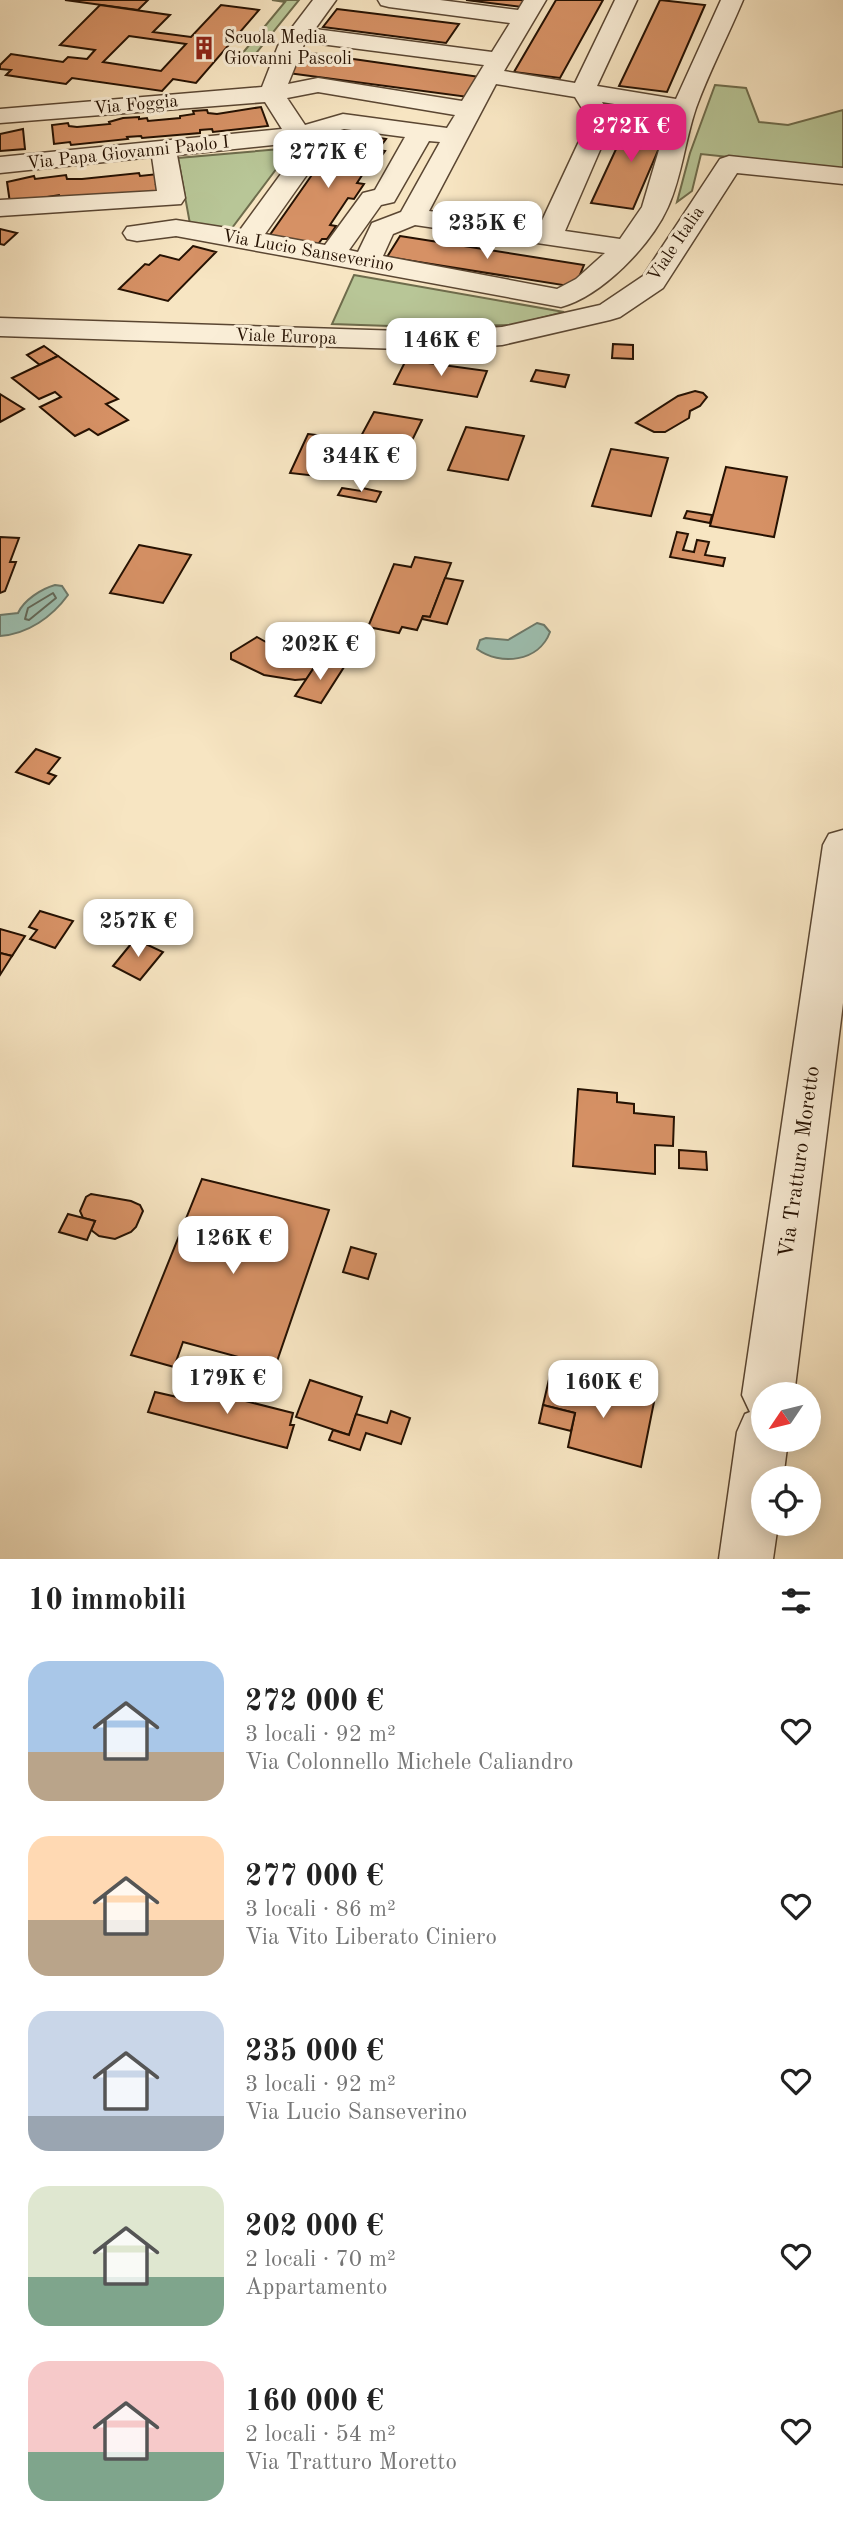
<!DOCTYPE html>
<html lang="it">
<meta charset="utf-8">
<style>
:root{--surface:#fff;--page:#f6f6f6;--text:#222;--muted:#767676;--accent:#db2777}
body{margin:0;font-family:"Old Standard TT",serif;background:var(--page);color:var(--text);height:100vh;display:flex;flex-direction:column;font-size:26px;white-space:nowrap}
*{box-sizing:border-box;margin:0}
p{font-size:23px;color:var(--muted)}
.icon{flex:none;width:38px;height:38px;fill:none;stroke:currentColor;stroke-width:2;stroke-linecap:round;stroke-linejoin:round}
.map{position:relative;height:1559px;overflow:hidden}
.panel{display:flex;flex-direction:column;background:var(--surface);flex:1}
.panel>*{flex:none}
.needle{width:46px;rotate:235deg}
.buttons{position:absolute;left:751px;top:1382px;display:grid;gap:14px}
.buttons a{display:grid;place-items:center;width:70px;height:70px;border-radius:50%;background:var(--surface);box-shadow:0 4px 18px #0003;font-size:35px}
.price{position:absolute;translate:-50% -60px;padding:0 16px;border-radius:14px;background:#fff;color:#222;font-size:23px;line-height:46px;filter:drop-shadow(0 2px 4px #0008)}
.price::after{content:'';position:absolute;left:50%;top:42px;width:21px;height:16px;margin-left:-10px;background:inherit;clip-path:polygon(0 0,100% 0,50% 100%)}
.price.current{background:var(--accent);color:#fff}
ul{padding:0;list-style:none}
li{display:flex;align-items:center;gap:21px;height:175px;padding:0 28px}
li span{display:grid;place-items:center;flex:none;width:196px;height:140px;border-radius:21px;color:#555}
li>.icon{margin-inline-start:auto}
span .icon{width:84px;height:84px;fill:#fffc;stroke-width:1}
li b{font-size:30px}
h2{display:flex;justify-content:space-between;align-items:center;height:84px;padding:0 28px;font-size:30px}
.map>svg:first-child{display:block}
.green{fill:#b8c697;stroke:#6e6c4c;stroke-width:2}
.water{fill:#9dbfb0;stroke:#6d796a;stroke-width:2}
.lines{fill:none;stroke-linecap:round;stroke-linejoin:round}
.shore{stroke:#616859;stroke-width:2}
.building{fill:#d69165;stroke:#251102;stroke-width:2;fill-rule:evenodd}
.minor-casing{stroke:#5a4632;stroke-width:3}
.minor{fill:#faeed7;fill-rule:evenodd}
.labels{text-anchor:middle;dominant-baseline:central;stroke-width:6;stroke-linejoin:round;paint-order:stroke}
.far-poi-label{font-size:18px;fill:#251102;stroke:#faeed7;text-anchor:start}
.far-street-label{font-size:18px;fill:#251102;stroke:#faeed7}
.street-label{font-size:21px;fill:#251102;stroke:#faeed7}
</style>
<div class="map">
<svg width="843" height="1559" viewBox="0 0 843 1559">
<rect width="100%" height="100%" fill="#f7e5c2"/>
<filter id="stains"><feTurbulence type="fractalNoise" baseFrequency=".00286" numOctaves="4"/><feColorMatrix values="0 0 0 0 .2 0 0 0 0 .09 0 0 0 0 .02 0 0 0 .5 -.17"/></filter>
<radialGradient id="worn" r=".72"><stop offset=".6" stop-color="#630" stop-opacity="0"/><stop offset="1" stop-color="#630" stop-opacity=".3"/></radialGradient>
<g class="green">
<path d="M272,0h27l-46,57 -12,-2 44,-53z"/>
<path d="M715,85l31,3 13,34 29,3 55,-15v59l-142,-15 -9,37 -15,11 13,-49z"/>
<path d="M292,148l-63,84 -39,-8 -12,-66z"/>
<path d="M354,275l210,37 -50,13 -95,2 -87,-3z"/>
</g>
<g class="water">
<path d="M55,585l7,1 6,9c-16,22 -40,39 -68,41v-21l18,-2c6,-13 23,-24 37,-28z"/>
<path d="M537,623l7,2 6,7c-11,30 -50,34 -73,17l3,-9 6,-2 22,2z"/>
</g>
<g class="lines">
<path class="shore" d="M53,593l3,5 -27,22 -4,-1 3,-11z"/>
</g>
<g class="building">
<path d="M65,0h83l-10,10z"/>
<path d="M466,0h61l-5,7z"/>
<path d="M556,0h47l-43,78 -46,-6z"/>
<path d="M660,0l45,5 -38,87 -48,-6z"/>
<path d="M100,5l70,10 -17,17 38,5 30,-32 38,5 -63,73 -23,-4 -11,12 -90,-13 -6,6 -60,-9 5,-5 -11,-1v-4l11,-11 52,8 5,-5 19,2 8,-9 -35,-5zM129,36l57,8 -25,27 -58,-9z"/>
<path d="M337,9l122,15 -13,19 -123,-16z"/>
<path d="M304,52l176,25 -12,20 -180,-24z"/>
<path d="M261,107l7,19 -55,6 -1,-3 -12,1v3l-58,5 -1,-2 -14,1 1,2 -57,6 -1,-3 -16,2 -2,-19 16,-2 1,3 8,1 33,-3 -1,-2 14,-4 16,-1v2l8,-1 1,3 32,-3v-2l14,-2 -1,-3 14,-1 1,3 9,1z"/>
<path d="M630,119l39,6 -36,84 -42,-6z"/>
<path d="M23,129l2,20 -25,2v-17z"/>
<path d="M342,132l44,7 -8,11 7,1 -9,13 -6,-1 -13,20 7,1 -10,15 -6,-1 -18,27 6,1 -9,13h-5l-6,8 -49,-8z"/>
<path d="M139,173l1,3 18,-2 3,11h-5l3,11 -99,2 -1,-3 -49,8 -3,-21 27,-6 1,3 31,-4 1,4h15z"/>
<path d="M0,229l17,4 -13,12 -4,-1z"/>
<path d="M400,236l184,29 -9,22 -188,-30z"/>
<path d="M193,246l23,6 -48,49 -49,-12 26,-25 4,1 11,-10 19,5z"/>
<path d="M613,344l20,1v14l-21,-1z"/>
<path d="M44,346l14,10 -18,9 -13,-10z"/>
<path d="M58,356l60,43 -12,5 22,16 -30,15 -9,-6 -14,7 -35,-29 21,-10 -6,-5 -16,7 -27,-21z"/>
<path d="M406,360l81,11 -10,26 -83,-13z"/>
<path d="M536,370l33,5 -4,12 -34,-6z"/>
<path d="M695,391l8,2 4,4 -7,9 -10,5 -1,7 -24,14h-11l-18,-9 42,-27z"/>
<path d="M0,394l24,15 -24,13z"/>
<path d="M374,412l48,8 -21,43 -27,-5 2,-3 -23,-4z"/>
<path d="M466,427l58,9 -16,44 -60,-10z"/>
<path d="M308,434l26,3 -17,39 -27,-3z"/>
<path d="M611,449l57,9 -17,58 -59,-10z"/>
<path d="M726,467l61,10 -13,60 -64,-11z"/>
<path d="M342,488l19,3 1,-3 19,4 -5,10 -38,-7z"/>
<path d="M687,511l25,4 -2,8 -26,-5z"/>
<path d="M677,532l11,2 -5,16 11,2 3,-12 12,2 -4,13 20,3 -2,8 -53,-9z"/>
<path d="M0,537l19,1 -9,24h6l-11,29 -5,2z"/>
<path d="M139,545l52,10 -28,48 -53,-10z"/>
<path d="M415,557l36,6 -21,54 -7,-1 -6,14 -15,-3 -3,6 -31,-6 26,-63 17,3z"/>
<path d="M445,578l18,3 -16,43 -25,-5 1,-3 7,1z"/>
<path d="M257,637l27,15 35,8 -12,19 -12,1 -31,-5 -33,-16v-6z"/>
<path d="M313,637l35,5 -4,12 -36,-6z"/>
<path d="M319,660l25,7 -23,36 -26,-7z"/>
<path d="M36,749l24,9 -12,15 8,3 -7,8 -33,-12z"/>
<path d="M40,911l33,10 -18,27 -25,-9 7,-9 -8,-3z"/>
<path d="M0,929l25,7 -13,20 -12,-3z"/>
<path d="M135,939l28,13 -23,28 -27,-14z"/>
<path d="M0,953l12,3 -12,19z"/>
<path d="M578,1089l39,4v9l17,2v9l40,4 -1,29 -18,-1v29l-82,-8z"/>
<path d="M679,1150l27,2 1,18 -28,-2z"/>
<path d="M202,1179l127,31 -54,157 -92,-25 -9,25 -43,-12z"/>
<path d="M91,1194l40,7 9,4 3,6 -7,16 -5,5 -16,7 -16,-3 -8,-6 4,-9 -12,-3 -3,-7 6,-14z"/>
<path d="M68,1214l27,7 -8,19 -28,-8z"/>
<path d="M351,1247l25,7 -8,25 -25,-7z"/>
<path d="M550,1375l104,27 -13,65 -73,-20 7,-34 -32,-8z"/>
<path d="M310,1380l52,17 -13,38 -53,-18z"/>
<path d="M190,1387l103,26 -3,12h4l-7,23 -139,-36 7,-20 31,7z"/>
<path d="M543,1405l32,8 -4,18 -32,-8z"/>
<path d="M391,1411l19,7 -9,26 -35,-11 -6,17 -31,-10 4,-10 16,5 7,-21 31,9z"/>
</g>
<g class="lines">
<g class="minor-casing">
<g id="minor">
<path d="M313,0h23l-21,29 177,23 18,-29 -121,-16 -8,-2 -3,-5h62l78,10 6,-10h22l-42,71 71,12 40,-83h22l-40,86 79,13 45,-99h22c-15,36 -34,72 -47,108 -11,32 -14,68 -28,99 -17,38 -66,89 -107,100l-385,-71 -39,5 -10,-2 -4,-6 4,-6 49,-7 64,10 57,-78 -5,-9 -115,12 8,43 -4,6 -181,12v-16l157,-9 -5,-34 -152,16v-16l282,-28 -17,-27 -265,21v-14l262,-22 16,-41zM305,42l179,23 -22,36 -144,-23 -30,6zM496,84l79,13 14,23 -50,107 -110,-16zM318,92l137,23 -8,13 -104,-14 -38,11 -18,-27zM602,102l68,11 -28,94 -22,32 -55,-8 48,-111zM344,129l61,8 -30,53 -12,3 -38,52 -60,-11 58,-82 -9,-14zM429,141l11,1 -39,70 -29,11 -14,29 -9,-2 32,-45 13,-3zM415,225l190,28 -29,26 -19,10 -174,-33 10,-22z"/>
<path d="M729,156l114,12v16l-106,-11 -74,115 -43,29 -10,3 -108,25 -69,5 -433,-14v-18l433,14 69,-5 98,-22 43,-29 77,-117z"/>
<path d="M843,830v173l-49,392h-31v45h25l-5,39h-20v45h15l-5,35h-54l18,-127 8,-18 5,-2 -8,-17 81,-550 6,-11z"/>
</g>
</g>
<use href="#minor" class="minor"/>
</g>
<defs>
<g id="building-bare" transform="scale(1.89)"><path d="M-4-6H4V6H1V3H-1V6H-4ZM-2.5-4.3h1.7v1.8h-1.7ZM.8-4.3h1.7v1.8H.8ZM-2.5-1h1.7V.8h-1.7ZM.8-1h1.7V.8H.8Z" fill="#8f2418" stroke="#faeed7" stroke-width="2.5" paint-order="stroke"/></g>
</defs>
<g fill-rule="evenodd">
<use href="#building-bare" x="204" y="48"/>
</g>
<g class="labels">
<g class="far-poi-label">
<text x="224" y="38">Scuola Media<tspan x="224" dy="21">Giovanni Pascoli</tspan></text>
</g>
<g class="far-street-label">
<text transform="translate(136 105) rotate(-5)">Via Foggia</text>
<text transform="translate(128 153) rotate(-6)">Via Papa Giovanni Paolo I</text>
<text transform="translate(676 244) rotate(-56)">Viale Italia</text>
<text transform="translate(308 251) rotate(10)">Via Lucio Sanseverino</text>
<text transform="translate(286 337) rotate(2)">Viale Europa</text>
</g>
<g class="street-label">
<text transform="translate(800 1162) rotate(-82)">Via Tratturo Moretto</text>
</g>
</g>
<rect width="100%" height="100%" filter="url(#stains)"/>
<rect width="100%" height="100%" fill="url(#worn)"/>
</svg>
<div class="buttons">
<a><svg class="needle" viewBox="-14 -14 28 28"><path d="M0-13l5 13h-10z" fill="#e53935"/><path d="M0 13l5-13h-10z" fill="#767676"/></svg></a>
<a><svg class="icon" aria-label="locate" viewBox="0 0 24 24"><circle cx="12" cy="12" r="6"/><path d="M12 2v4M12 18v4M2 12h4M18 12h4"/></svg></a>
</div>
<b class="price current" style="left:631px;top:164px">272K €</b>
<b class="price" style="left:328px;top:190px">277K €</b>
<b class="price" style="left:487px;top:261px">235K €</b>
<b class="price" style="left:441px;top:378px">146K €</b>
<b class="price" style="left:361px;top:494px">344K €</b>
<b class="price" style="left:320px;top:682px">202K €</b>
<b class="price" style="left:138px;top:959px">257K €</b>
<b class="price" style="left:233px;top:1276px">126K €</b>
<b class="price" style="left:227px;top:1416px">179K €</b>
<b class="price" style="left:603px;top:1420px">160K €</b>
</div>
<section class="panel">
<h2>10 immobili<svg class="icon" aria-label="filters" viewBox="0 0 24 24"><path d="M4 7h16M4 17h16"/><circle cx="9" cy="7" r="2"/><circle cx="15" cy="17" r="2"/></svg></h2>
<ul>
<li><span style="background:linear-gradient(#a9c7e8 65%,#b9a48a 0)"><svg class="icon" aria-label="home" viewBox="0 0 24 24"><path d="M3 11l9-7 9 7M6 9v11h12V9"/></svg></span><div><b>272 000 €</b><p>3 locali · 92 m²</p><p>Via Colonnello Michele Caliandro</p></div><svg class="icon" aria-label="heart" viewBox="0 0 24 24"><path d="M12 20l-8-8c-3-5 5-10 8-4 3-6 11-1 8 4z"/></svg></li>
<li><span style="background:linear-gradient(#ffd9b3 60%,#b9a48a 0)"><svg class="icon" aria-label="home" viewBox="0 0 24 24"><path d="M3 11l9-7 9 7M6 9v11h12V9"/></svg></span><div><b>277 000 €</b><p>3 locali · 86 m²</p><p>Via Vito Liberato Ciniero</p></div><svg class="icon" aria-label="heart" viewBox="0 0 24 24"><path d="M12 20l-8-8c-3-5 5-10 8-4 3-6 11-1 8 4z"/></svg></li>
<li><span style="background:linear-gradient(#c9d6e8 75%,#9aa5b1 0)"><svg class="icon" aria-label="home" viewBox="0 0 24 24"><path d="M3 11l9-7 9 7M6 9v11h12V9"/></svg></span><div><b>235 000 €</b><p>3 locali · 92 m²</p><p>Via Lucio Sanseverino</p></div><svg class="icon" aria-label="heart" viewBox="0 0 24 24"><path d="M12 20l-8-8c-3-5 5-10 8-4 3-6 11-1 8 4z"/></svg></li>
<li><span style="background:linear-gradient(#dfe7d0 65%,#7fa58c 0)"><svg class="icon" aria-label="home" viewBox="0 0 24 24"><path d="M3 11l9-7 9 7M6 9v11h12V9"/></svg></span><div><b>202 000 €</b><p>2 locali · 70 m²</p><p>Appartamento</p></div><svg class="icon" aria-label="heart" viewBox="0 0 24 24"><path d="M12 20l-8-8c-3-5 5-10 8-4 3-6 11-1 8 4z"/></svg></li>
<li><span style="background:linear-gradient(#f6c9c9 65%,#7fa58c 0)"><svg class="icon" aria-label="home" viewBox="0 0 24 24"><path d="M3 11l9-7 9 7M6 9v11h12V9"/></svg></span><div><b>160 000 €</b><p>2 locali · 54 m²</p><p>Via Tratturo Moretto</p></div><svg class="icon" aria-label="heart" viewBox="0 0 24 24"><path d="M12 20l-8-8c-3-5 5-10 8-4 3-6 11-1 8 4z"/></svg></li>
</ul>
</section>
